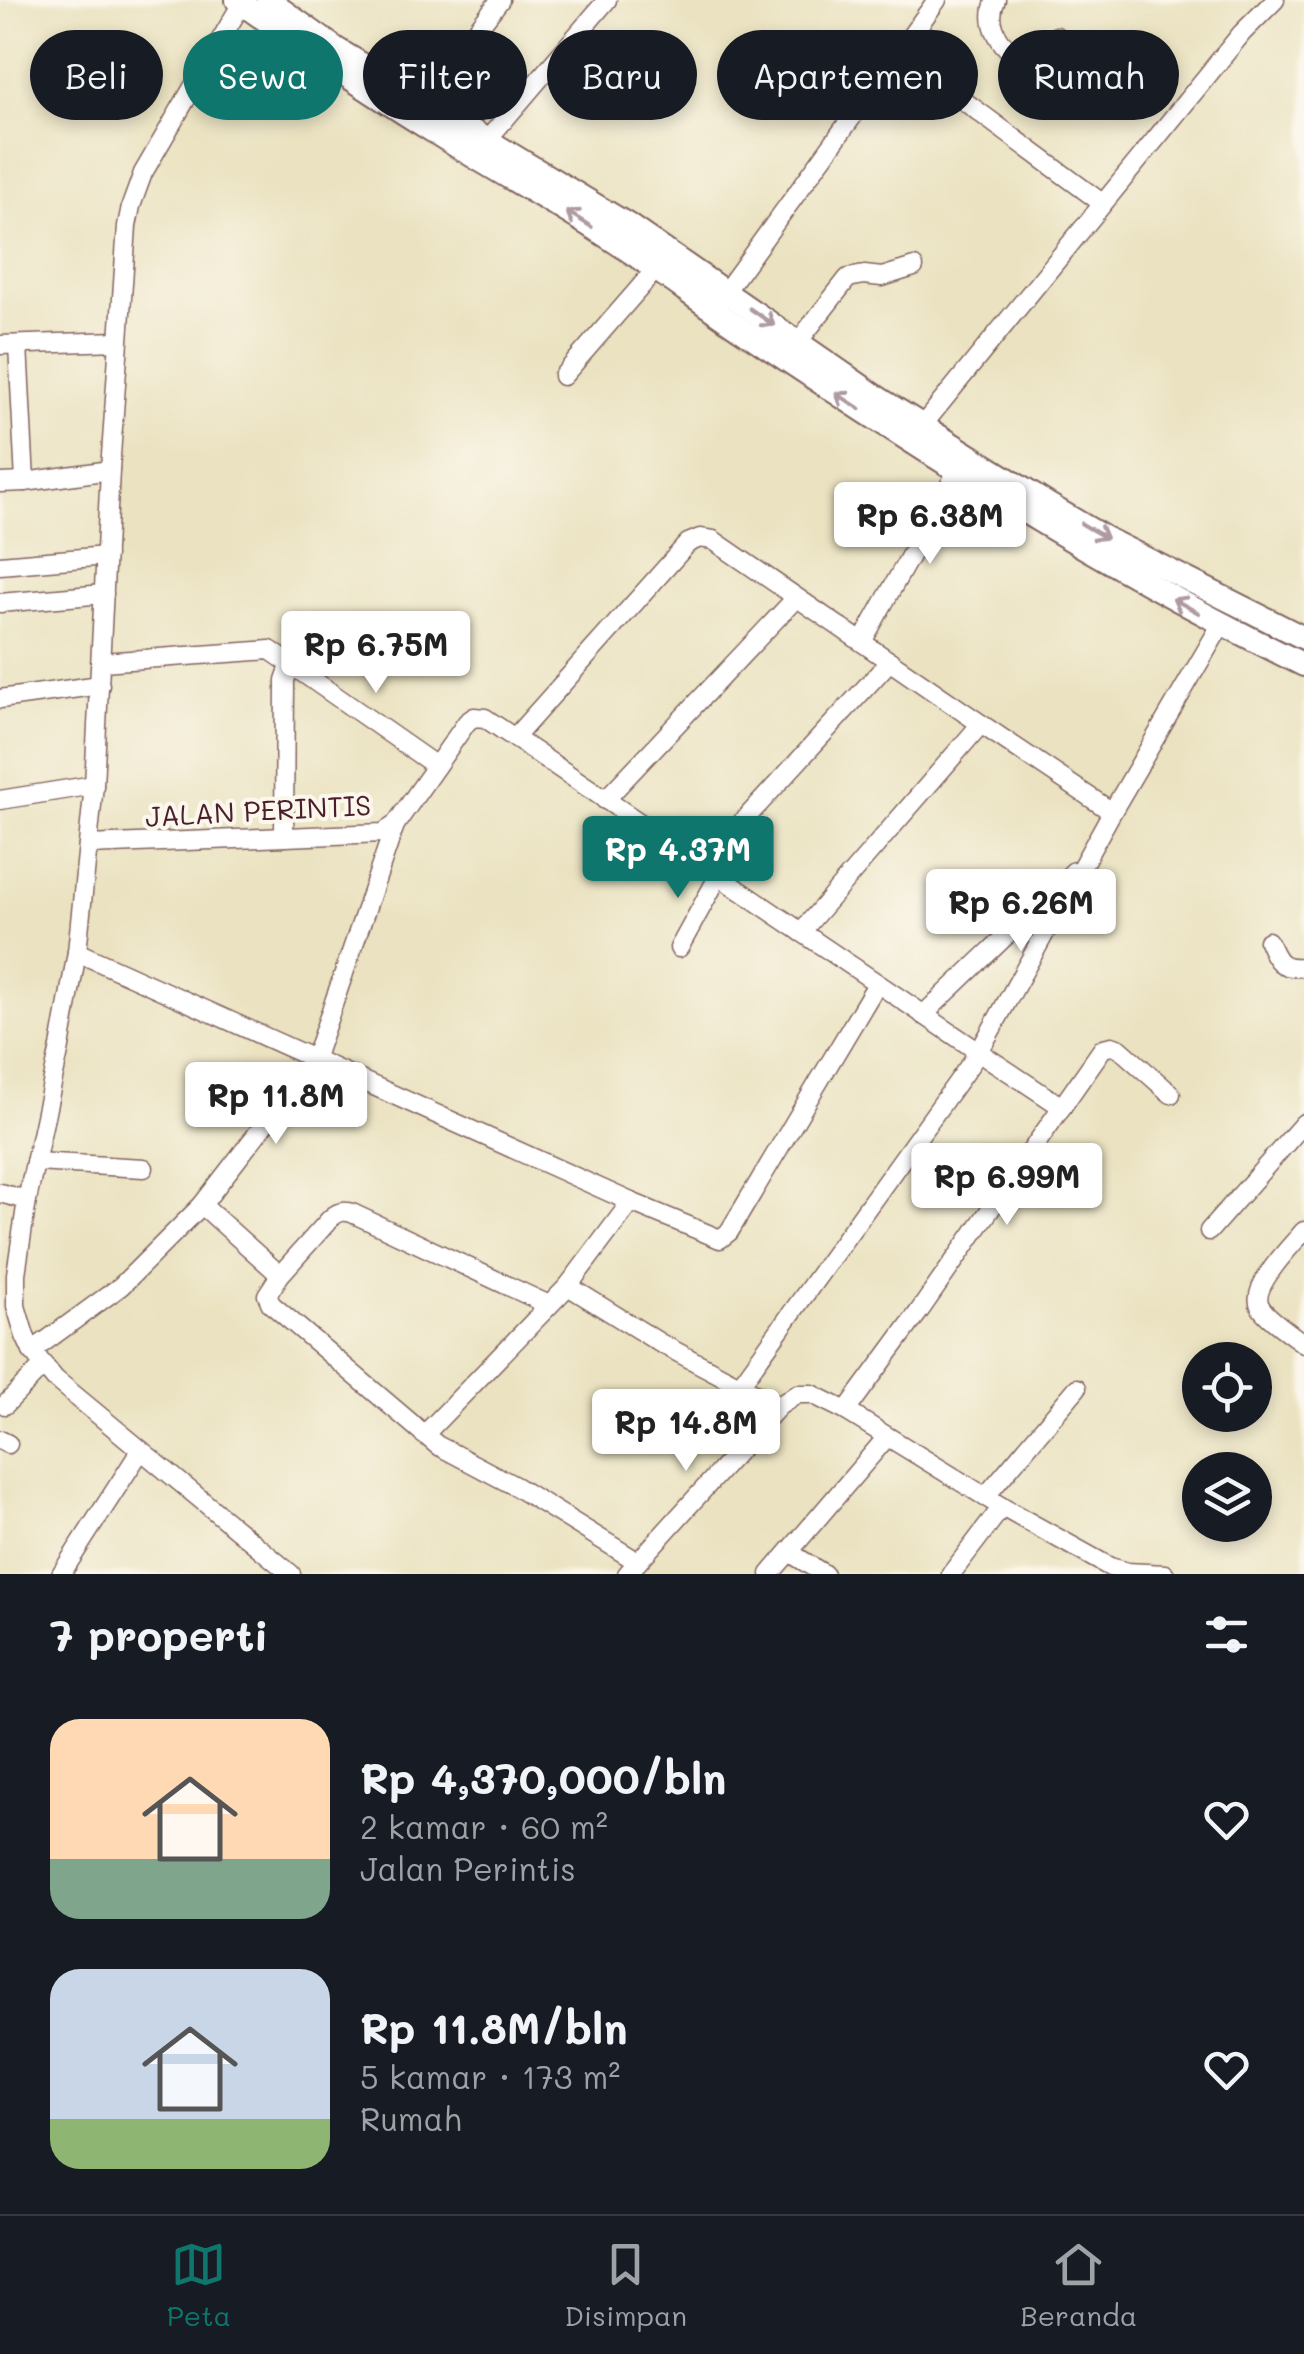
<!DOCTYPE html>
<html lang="id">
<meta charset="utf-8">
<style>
:root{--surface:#171b24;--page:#242831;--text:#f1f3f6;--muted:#9ea1a6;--line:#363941;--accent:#0f766e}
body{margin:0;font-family:Mali,sans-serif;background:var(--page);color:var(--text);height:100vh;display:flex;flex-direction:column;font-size:38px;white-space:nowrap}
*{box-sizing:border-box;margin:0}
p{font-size:32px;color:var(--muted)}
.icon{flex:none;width:55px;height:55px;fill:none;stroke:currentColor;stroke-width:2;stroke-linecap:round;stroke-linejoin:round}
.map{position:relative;height:1574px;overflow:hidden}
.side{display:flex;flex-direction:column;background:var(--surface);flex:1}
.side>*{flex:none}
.guide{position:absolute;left:30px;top:30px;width:1245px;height:90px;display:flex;gap:20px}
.fabs{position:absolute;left:1182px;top:1342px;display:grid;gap:20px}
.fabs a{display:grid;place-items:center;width:90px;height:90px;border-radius:50%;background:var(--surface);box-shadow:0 5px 15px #0003;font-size:50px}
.price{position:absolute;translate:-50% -85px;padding:0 22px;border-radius:10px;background:#fff;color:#222;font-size:32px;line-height:65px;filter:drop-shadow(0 2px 5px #0008)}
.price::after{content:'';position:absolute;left:50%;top:60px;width:30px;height:22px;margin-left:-15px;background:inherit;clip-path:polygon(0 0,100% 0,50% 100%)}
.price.current{background:var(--accent);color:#fff}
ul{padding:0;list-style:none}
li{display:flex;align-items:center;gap:30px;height:250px;padding:0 50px}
li span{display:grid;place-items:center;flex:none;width:280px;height:200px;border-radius:30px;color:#555}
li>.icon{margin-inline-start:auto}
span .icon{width:120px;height:120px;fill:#fffc;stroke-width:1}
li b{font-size:42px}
h2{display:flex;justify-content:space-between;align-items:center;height:120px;padding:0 50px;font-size:42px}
.pill{padding:0 35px;border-radius:45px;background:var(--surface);box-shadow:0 5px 15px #0003;font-size:35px;line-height:90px}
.pill.current{background:var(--accent);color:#fff}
.menu{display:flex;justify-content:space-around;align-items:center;height:140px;border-top:2px solid var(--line);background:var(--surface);font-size:28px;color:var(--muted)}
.menu a{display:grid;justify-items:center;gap:5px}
.menu .current{color:var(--accent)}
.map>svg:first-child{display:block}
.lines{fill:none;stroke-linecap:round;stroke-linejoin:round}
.minor-casing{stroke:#82635f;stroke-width:21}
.major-casing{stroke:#82635f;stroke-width:26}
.minor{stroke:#fff;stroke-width:18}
.major{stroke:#fff;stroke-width:22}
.oneway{stroke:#ae9aa0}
.labels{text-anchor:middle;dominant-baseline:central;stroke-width:8;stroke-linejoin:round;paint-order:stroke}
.street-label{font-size:28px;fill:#4a1f2b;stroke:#fbf7ec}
</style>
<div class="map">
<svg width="1304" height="1574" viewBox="0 0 1304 1574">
<rect width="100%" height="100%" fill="#fbf7ec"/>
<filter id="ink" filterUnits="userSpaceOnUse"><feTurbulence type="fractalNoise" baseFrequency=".01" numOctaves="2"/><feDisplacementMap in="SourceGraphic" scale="20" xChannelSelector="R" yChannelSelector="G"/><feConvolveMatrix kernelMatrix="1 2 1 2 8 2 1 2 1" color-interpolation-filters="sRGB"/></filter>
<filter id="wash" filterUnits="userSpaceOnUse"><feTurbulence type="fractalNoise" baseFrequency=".0048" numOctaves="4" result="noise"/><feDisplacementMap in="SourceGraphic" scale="40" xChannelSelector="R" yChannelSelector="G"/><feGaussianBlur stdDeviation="2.25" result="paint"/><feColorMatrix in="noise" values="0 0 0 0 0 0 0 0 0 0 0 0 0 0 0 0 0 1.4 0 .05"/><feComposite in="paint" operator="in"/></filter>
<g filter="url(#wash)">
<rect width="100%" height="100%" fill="#eae2c0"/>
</g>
<g filter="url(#ink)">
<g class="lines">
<g class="minor-casing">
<g id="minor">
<path d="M996,0c-14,28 13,57 38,66l9,-7 13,-23"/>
<path d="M242,3l-99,170 -12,33 -4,20 -17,244 -16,315 -17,167 -17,95 -33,153 -11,74v32l9,30 7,15 23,28 236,195"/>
<path d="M899,53l203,150"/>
<path d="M421,101l79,-101"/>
<path d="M487,140l120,-140"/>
<path d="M720,299l217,-299"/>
<path d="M798,342l50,-64 16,-3 18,2 32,-10"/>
<path d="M0,345l118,-4"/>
<path d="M18,345l7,137"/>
<path d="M563,376l93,-107"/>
<path d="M922,426l320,-393 33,-33"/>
<path d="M0,483l25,-1 85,-12"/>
<path d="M0,565l106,-9"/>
<path d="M0,603l104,-9"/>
<path d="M862,642l96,-172"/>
<path d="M102,662l168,-12 166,116"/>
<path d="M0,699l100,-14"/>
<path d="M515,737l173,-194 12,-5 13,2 268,184 131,88"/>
<path d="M0,800l94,-15"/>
<path d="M605,800l191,-202"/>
<path d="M284,837l1,-157 5,-14"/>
<path d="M88,845l295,-12 12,-8 72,-103 7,-5 11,1 494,334 133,-240 109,-187"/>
<path d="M702,866l188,-205"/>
<path d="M801,932l180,-208"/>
<path d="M1268,941c9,21 12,28 36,26"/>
<path d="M679,948l39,-71"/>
<path d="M77,952l554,250 89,37 9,-7 148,-248"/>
<path d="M923,1015l151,-144"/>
<path d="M35,1162l109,6"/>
<path d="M0,1193l27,7"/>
<path d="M202,1205l78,70"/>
<path d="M1209,1231l95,-108"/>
<path d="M1304,1231c-13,15 -54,56 -44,75 6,12 33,29 44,38"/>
<path d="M568,1286l92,57 119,63"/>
<path d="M549,1305l-197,-92c-9,-3 -15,-1 -22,6l-50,56 -13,20 4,9 166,141 78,41 123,76"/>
<path d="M32,1351l89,-65 81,-81 112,-145 81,-235"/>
<path d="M740,1385l239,-333 83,55"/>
<path d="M5,1405l38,-39"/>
<path d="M846,1411l72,-98 185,-265 9,-2 8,3 51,45"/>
<path d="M424,1435l144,-149 63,-84"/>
<path d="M0,1440l8,4"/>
<path d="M985,1497l92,-109"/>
<path d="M789,1552l35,22"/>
<path d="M61,1574l80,-124"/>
<path d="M627,1574l152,-168 18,-12h15l34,17 156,96 108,60 17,5 38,2"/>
<path d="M770,1574l117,-137"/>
<path d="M951,1574l51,-67"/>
</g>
</g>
<g class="major-casing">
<g id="major">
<path d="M237,0c72,52 146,101 221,147 54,33 109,63 162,98 43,28 83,59 125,87 180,122 364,238 559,333"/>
<path d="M268,0l70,50 290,175 252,174 169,106 54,32 201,101"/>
</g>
</g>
<use href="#minor" class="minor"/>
<use href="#major" class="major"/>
</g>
<defs><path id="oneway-shaft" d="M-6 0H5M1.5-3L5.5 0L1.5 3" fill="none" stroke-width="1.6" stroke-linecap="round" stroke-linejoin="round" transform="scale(2.5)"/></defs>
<g class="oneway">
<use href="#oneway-shaft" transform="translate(579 219) rotate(-148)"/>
<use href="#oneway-shaft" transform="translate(762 317) rotate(35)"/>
<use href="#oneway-shaft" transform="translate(848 401) rotate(-147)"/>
<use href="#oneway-shaft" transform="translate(1094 531) rotate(30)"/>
<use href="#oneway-shaft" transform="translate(1186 606) rotate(-151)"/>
</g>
</g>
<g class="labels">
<g class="street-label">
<text transform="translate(258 810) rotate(-3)">JALAN PERINTIS</text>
</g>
</g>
</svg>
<div class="fabs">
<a><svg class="icon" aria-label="locate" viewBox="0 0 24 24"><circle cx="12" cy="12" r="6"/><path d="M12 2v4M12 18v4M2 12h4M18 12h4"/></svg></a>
<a><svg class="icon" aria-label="layers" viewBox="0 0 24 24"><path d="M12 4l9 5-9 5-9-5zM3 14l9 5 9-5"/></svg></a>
</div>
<b class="price" style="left:930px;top:567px">Rp 6.38M</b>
<b class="price" style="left:376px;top:696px">Rp 6.75M</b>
<b class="price current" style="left:678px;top:901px">Rp 4.37M</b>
<b class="price" style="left:1021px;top:954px">Rp 6.26M</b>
<b class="price" style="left:276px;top:1147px">Rp 11.8M</b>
<b class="price" style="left:1007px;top:1228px">Rp 6.99M</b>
<b class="price" style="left:686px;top:1474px">Rp 14.8M</b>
<div class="guide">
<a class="pill">Beli</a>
<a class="pill current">Sewa</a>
<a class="pill">Filter</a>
<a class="pill">Baru</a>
<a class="pill">Apartemen</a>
<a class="pill">Rumah</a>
</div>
</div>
<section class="side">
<h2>7 properti<svg class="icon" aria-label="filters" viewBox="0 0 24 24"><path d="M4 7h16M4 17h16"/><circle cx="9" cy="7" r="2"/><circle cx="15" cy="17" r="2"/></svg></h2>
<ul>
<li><span style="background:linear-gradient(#ffd9b3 70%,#7fa58c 0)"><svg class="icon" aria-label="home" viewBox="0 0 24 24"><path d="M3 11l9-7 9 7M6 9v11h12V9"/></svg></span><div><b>Rp 4,370,000/bln</b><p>2 kamar · 60 m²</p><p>Jalan Perintis</p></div><svg class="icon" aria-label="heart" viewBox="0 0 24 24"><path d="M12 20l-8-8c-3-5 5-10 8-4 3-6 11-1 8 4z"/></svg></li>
<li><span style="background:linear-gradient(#c9d6e8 75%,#8fb573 0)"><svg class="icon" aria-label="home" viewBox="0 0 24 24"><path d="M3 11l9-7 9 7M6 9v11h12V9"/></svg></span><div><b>Rp 11.8M/bln</b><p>5 kamar · 173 m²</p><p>Rumah</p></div><svg class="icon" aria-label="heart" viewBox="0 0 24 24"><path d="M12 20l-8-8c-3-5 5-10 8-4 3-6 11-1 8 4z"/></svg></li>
</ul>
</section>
<nav class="menu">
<a class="current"><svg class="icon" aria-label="map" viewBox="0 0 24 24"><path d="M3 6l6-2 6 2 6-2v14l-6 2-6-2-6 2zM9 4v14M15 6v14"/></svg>Peta</a>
<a><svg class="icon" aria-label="saved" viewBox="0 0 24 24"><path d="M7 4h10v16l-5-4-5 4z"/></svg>Disimpan</a>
<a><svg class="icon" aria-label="home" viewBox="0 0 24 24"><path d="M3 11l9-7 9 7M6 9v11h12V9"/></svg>Beranda</a>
</nav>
